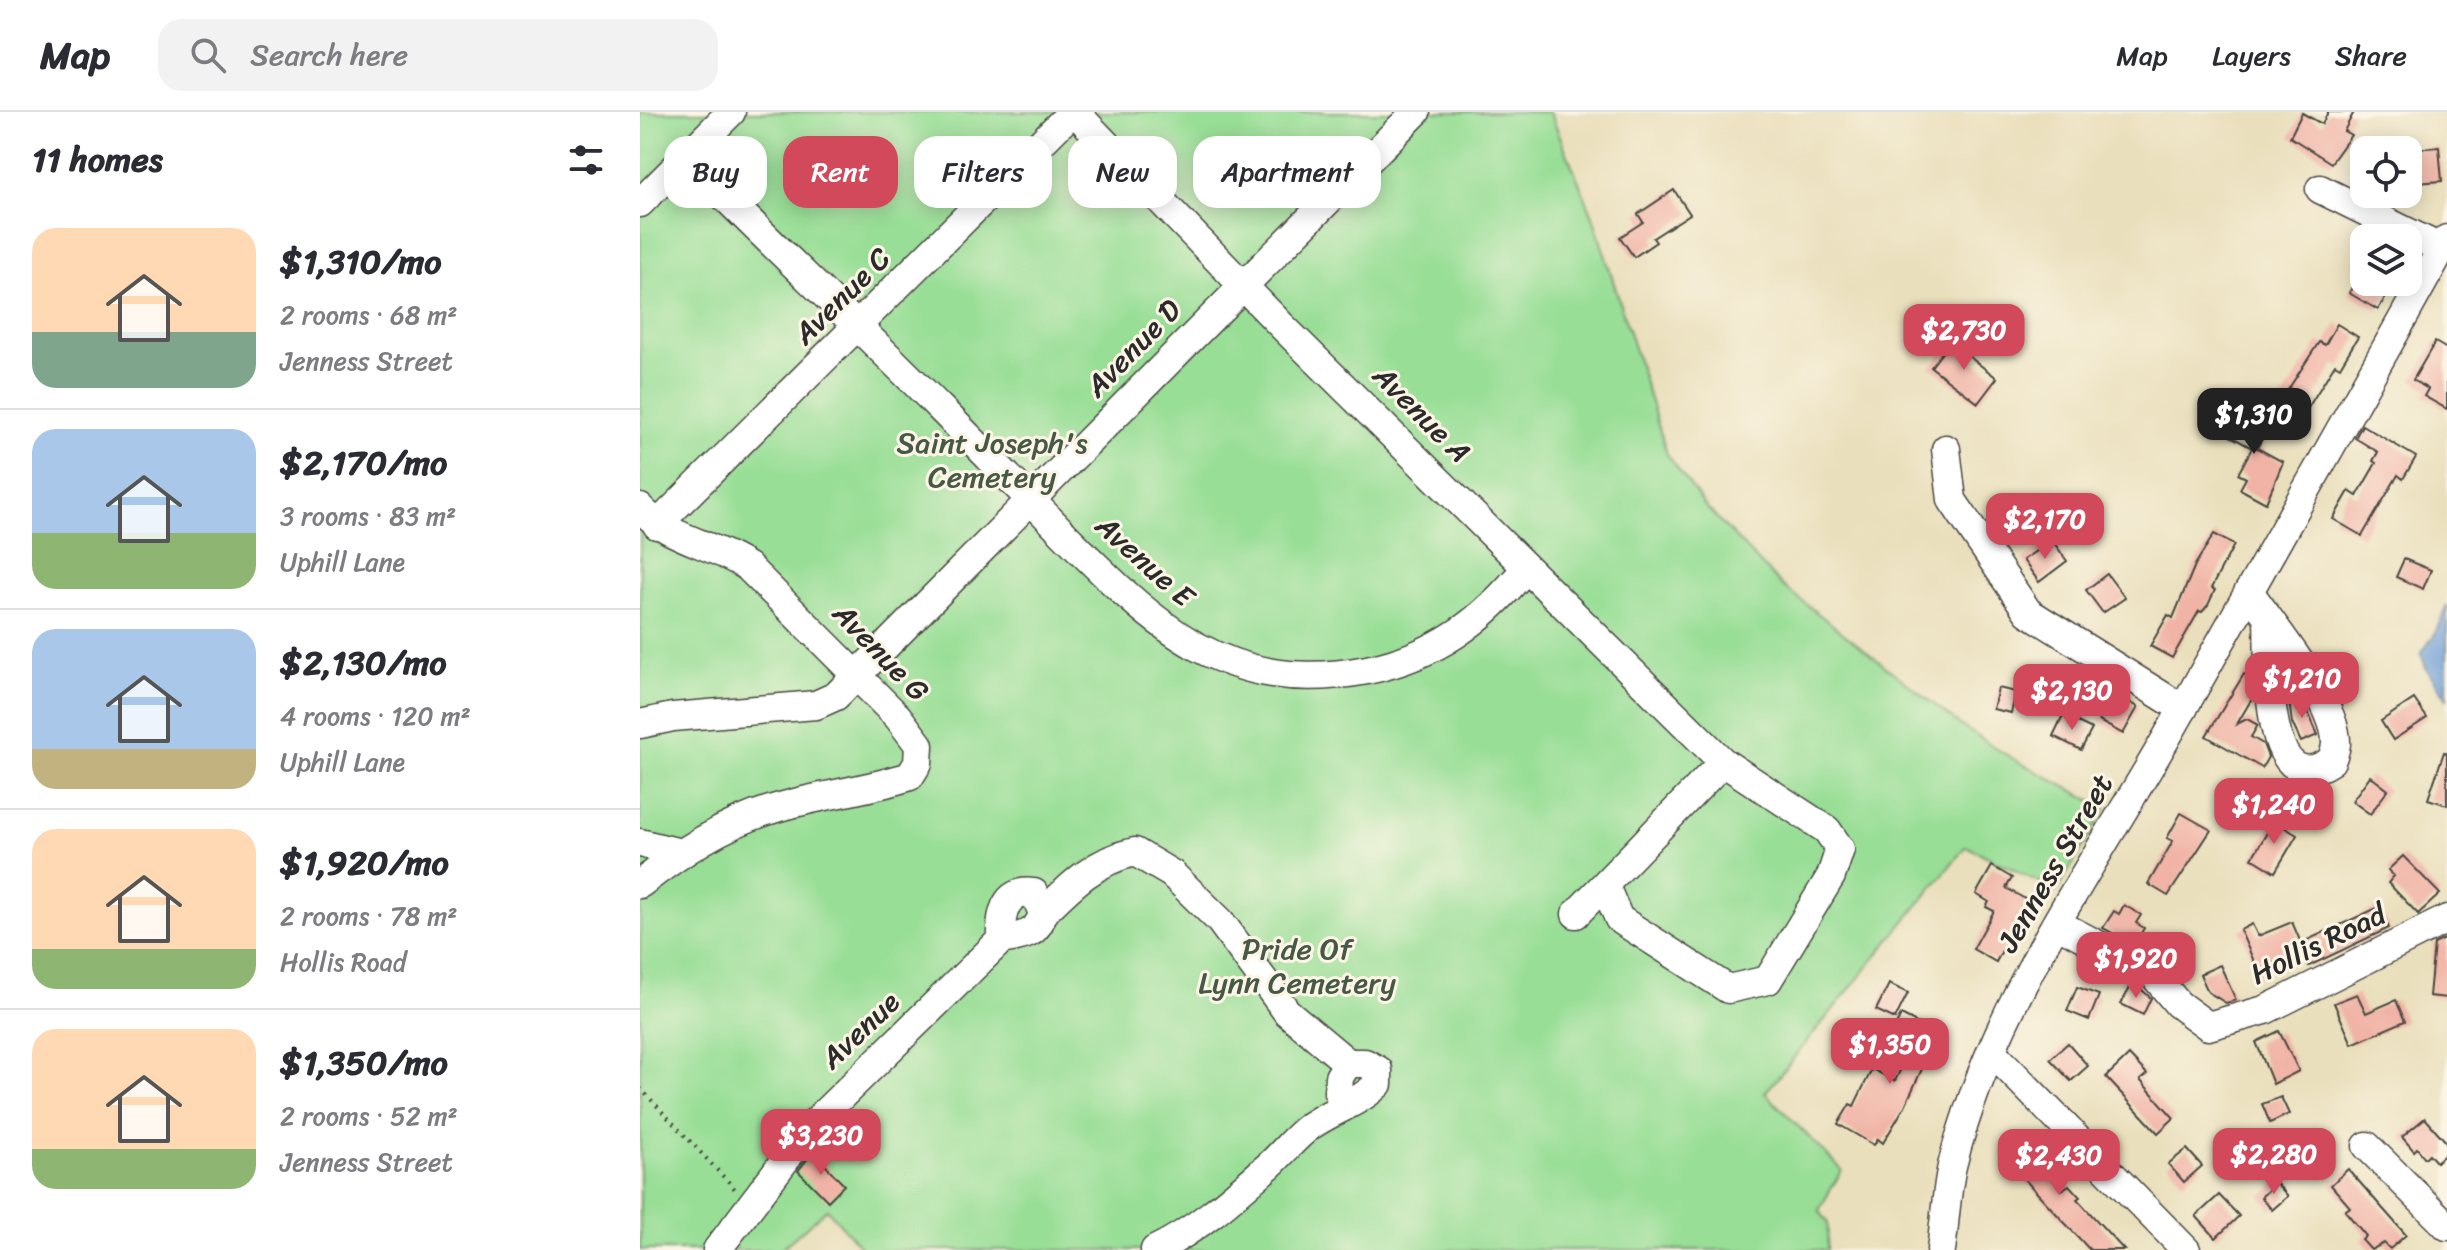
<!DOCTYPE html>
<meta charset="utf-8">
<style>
:root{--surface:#fff;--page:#f2f2f3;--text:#2b2b33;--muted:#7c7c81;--line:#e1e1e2;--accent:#d1495b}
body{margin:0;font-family:Sriracha,sans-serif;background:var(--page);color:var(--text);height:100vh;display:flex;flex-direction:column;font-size:30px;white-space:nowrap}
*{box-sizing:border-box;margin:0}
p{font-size:26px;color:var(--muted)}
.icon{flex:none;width:44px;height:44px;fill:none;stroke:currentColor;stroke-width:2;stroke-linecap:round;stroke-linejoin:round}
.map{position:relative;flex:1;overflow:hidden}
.side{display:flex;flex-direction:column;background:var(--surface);width:640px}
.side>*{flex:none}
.top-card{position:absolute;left:24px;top:24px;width:760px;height:72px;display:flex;gap:16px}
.controls{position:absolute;left:1710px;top:24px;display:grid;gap:16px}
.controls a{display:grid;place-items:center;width:72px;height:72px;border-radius:16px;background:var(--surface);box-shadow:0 4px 20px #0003;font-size:40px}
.price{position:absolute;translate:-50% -68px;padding:0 18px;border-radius:16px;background:var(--accent);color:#fff;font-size:26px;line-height:52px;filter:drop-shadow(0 2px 4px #0008)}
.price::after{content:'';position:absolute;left:50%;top:48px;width:24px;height:18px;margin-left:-12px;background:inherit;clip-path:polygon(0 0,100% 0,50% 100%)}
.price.selected{background:#222;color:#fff}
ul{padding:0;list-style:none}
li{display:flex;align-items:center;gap:24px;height:200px;padding:0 32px}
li+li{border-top:2px solid var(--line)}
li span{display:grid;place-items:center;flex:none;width:224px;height:160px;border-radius:24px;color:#555}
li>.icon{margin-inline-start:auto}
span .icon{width:96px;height:96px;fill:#fffc;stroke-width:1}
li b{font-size:34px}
h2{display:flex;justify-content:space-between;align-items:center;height:96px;padding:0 32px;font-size:34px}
.tag{padding:0 28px;border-radius:24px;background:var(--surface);box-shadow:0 4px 20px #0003;font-size:28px;line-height:72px}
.tag.selected{background:var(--accent);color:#fff}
header{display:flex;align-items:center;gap:48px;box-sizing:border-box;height:112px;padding:0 40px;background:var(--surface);border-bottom:2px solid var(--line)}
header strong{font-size:38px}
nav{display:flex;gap:44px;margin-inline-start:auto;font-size:28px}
.search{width:560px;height:72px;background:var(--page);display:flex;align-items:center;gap:20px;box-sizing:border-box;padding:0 28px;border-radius:24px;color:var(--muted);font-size:30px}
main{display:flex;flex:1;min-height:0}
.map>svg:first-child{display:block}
.green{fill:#98de96;stroke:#628460;stroke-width:2}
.water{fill:#6b9cd5;stroke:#4b6480;stroke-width:2}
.building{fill:#f0b3a5}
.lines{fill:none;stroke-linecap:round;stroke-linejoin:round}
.minor-casing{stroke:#484641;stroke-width:31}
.path{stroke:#484641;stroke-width:4;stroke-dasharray:2 6;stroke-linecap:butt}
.minor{stroke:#fff;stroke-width:28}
.labels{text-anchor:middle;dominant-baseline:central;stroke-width:6;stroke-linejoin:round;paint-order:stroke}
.street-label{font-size:30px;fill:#2b2b2b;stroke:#fcf5e5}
.park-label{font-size:30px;fill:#465846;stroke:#fcf5e5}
</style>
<header>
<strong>Map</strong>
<div class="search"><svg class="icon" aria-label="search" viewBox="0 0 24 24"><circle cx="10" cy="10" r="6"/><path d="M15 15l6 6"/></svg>Search here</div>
<nav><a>Map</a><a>Layers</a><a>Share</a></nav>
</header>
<main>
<section class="side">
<h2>11 homes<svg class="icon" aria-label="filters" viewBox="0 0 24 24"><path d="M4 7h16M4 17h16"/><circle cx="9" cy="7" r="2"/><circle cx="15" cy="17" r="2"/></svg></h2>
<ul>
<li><span style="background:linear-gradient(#ffd9b3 65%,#7fa58c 0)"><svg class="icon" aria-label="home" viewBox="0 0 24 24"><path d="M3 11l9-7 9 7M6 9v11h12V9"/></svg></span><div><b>$1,310/mo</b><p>2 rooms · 68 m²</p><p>Jenness Street</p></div></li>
<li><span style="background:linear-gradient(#a9c7e8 65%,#8fb573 0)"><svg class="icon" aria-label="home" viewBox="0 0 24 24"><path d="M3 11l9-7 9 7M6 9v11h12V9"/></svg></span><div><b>$2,170/mo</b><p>3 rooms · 83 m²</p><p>Uphill Lane</p></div></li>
<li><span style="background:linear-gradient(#a9c7e8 75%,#c2b280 0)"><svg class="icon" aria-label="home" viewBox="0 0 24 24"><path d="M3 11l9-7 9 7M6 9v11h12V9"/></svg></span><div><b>$2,130/mo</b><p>4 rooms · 120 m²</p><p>Uphill Lane</p></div></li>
<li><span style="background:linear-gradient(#ffd9b3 75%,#8fb573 0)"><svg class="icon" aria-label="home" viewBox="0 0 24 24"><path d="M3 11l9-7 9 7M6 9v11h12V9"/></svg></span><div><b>$1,920/mo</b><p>2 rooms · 78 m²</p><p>Hollis Road</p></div></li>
<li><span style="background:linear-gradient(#ffd9b3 75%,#8fb573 0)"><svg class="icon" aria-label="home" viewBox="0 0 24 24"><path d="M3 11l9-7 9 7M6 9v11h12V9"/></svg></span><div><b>$1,350/mo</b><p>2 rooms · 52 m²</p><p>Jenness Street</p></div></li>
</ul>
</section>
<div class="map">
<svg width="1807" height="1138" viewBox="0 0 1807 1138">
<rect width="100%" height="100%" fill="#fcf5e5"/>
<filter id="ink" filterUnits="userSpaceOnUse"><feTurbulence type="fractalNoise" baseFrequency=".0125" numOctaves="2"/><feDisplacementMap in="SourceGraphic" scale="16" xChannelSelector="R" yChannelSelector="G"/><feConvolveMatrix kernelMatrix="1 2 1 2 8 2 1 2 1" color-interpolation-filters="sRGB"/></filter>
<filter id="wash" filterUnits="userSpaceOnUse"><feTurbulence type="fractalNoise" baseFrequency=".006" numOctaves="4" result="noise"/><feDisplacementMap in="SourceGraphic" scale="32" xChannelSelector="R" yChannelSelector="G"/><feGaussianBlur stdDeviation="1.8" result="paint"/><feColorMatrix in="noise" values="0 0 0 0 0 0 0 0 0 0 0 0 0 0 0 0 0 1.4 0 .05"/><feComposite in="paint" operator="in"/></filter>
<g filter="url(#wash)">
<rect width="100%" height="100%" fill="#e9dfbc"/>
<path class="green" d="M0,0h910l43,104 74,238 38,52 74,77 184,144 50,32 93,49 -49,83 -91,-45 -201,247 77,77 -23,40 9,13 -1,27h-964l-36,-41 -47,41h-140z"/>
<path class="water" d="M1807,493v93l-21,-30 -5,-15 13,-17z"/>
<g id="blocks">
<g class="building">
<path d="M1688,0h26l-10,19 7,4 -20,28 -41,-26 12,-24 20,11z"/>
<path d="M1799,35l3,34 -27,2 -3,-34z"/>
<path d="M1034,78l16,24 -37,24 3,4 -22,15 -14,-20 23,-15 -5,-8z"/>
<path d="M1715,170h39l-16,28 -29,-17z"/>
<path d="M1697,212l21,13 -18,30 -5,-3 -32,52 -23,-14 39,-60 6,3z"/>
<path d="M1310,230l47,36 -19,25 -47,-36z"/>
<path d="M1795,230l12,7v60l-23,-13 4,-7 -15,-9z"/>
<path d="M1595,297l34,18 -12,21 26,14 -17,41 -26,-14 6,-11 -8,-4 14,-26 -29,-16z"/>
<path d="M1722,313l54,32 -13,22 -5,-4 -36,61 -29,-17 16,-28 8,5 19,-33 -3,-2 5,-9 -23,-14z"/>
<path d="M1574,422l20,11 -23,43 4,2 -7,15 -6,7 -3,-1 -27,47 -22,-12 18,-31 5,3 22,-53z"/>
<path d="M1412,428l15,21 -28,21 -16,-22z"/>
<path d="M1764,447l27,11 -8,19 -27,-12z"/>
<path d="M1467,462l18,24 -22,15 -17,-23z"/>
<path d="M1604,562l9,5 1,16 -17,29 10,-5 11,6 -7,12 12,7 5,13 -6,11 -56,-32z"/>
<path d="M1358,576l18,4 -5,21 -18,-4z"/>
<path d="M1475,582l23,13 -15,27 -24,-13z"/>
<path d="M1661,584l17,39 -17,7 -9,-19 -3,-22z"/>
<path d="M1774,587l13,19 -34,22 -12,-19z"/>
<path d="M1423,603l29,14 -11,21 -28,-14z"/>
<path d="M1804,640l3,1v52l-19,-6z"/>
<path d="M1730,664l18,14 -18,24 -18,-13z"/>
<path d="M1541,701l30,17 -43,66 -20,-12 25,-43 -6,-3z"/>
<path d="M1634,709l23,14 -22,37 -23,-14z"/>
<path d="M1763,744l37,38 -22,20 -30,-31 6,-7 -6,-6z"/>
<path d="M1352,754l20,12 -6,10 28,16 -13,22 -5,-2 -20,38 -23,-13 21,-38 -8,-4 3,-5 -13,-8z"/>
<path d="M1484,793l17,10 -5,8 8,5 -10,17 -31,-17 11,-17 5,3z"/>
<path d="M1739,795l10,21 -80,38 -7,-15 -30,13 2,4 -14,7 -20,-45 12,-6 6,12 34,-14 9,21z"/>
<path d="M1807,826v60l-18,-2 5,-52z"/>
<path d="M1580,853l16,35 -10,3 -18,-11 -8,-18z"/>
<path d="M1493,870l18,16 -8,17 -22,-11z"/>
<path d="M1249,872l19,9 -13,26 -19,-9z"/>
<path d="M1437,875l22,8 -10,25 -22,-9z"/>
<path d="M1717,882l9,19 30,-13 9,21 -53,23 -18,-41z"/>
<path d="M1261,903l37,19 -33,72 -22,37 -5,-4 -4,6 -36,-21 12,-20 4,2 18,-37 23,12 14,-29 -21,-11z"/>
<path d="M1639,919l20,40 -26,13 -17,-42z"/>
<path d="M1428,931l20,23 -17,15 -21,-22z"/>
<path d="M1489,943l18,19 -7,6 34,38 -16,15 -52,-56z"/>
<path d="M1641,985l8,17 -19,9 -8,-19z"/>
<path d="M1785,1006l22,25v10l-11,9 -7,-8 -4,4 -8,-10 -3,3 -12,-14z"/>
<path d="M1382,1022l16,17 -4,4 10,10 -3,2 21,23 7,-5 11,12 -3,2 47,51h-34l-89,-96z"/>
<path d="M1547,1037l15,17 -18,16 -16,-18z"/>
<path d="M173,1040l31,33 -16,16 -30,-30z"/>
<path d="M1708,1057l58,66 -16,14 -6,-6 -13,7 -9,-10 4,-4 -21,-25 5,-4 -19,-22z"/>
<path d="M1636,1071l12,13 -16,14 -11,-13z"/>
<path d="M1579,1083l20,21 -23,22 -20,-22z"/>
</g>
</g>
</g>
<g filter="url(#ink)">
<use href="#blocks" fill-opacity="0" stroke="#484641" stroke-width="2"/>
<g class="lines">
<g class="minor-casing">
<g id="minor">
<path d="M435,0l207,214 441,436 -147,152"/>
<path d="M46,46c84,85 171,166 255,251 41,41 82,83 123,125 91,92 163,163 303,136 69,-14 116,-49 159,-102"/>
<path d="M1680,77l122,60"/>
<path d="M0,91l91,-91"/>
<path d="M1306,337l6,51 76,112 155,97"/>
<path d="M0,396c30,32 72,35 108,59l150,150 21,28 -1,18 -8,13c-45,15 -93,19 -137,33 -50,15 -92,43 -133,75"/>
<path d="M17,413l415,-413"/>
<path d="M1609,479c23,34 88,112 87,152 0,6 -3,13 -5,18 -70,46 -61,-106 -63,-143"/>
<path d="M0,612l33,-7 143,-12 20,-9 580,-584"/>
<path d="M0,731l41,10"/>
<path d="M965,774l14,33 109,70 40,-9 63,-104 9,-27 -13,-19 -104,-68"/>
<path d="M403,801c28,-28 53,-53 92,-61l37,22 48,47 67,91 61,51"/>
<path d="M1418,812l95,50 25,30 30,22 57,-16 182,-91"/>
<path d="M1352,940l194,198"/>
<path d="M1727,1034l80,80"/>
<path d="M77,1138l94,-124 190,-186c21,-4 36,-4 42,-27l-9,-20c-30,-5 -34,24 -33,47"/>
<path d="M515,1138c40,-19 77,-52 110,-81 16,-13 28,-31 45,-43 23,-16 49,-23 68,-42v-14l-13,-7h-17l-9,14 -1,15 12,11"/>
<path d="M1301,1138c4,-28 5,-57 11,-84 40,-164 147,-307 228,-452 89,-158 179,-316 267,-475"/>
</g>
</g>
<path class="path" d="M0,976l95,101"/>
<use href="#minor" class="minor"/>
</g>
</g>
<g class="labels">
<g class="street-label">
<text transform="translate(202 184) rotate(-45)">Avenue C</text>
<text transform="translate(493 236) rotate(-46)">Avenue D</text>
<text transform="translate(782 302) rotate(45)">Avenue A</text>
<text transform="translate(505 449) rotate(42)">Avenue E</text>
<text transform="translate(241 540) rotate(46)">Avenue G</text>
<text transform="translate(1415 751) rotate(-60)">Jenness Street</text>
<text transform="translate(1678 832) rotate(-26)">Hollis Road</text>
<text transform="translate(220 918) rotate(-44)">Avenue</text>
</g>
<g class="park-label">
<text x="352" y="331">Saint Joseph's<tspan x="352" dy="34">Cemetery</tspan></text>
<text x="657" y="837">Pride Of<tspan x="657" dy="34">Lynn Cemetery</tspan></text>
</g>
</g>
</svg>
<div class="controls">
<a><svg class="icon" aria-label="locate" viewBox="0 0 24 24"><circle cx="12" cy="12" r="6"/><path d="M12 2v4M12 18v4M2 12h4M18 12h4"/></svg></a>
<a><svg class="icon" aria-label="layers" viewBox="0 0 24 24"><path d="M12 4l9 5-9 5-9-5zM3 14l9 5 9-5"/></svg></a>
</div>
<b class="price" style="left:1324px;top:260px">$2,730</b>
<b class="price selected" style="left:1614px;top:344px">$1,310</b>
<b class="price" style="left:1405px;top:449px">$2,170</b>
<b class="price" style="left:1662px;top:608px">$1,210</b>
<b class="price" style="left:1432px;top:620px">$2,130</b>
<b class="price" style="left:1634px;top:734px">$1,240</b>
<b class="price" style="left:1496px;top:888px">$1,920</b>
<b class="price" style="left:1250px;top:974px">$1,350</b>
<b class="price" style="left:181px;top:1065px">$3,230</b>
<b class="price" style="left:1634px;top:1084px">$2,280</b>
<b class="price" style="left:1419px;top:1085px">$2,430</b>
<div class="top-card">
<a class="tag">Buy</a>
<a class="tag selected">Rent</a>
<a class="tag">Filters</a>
<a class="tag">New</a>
<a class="tag">Apartment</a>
</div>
</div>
</main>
